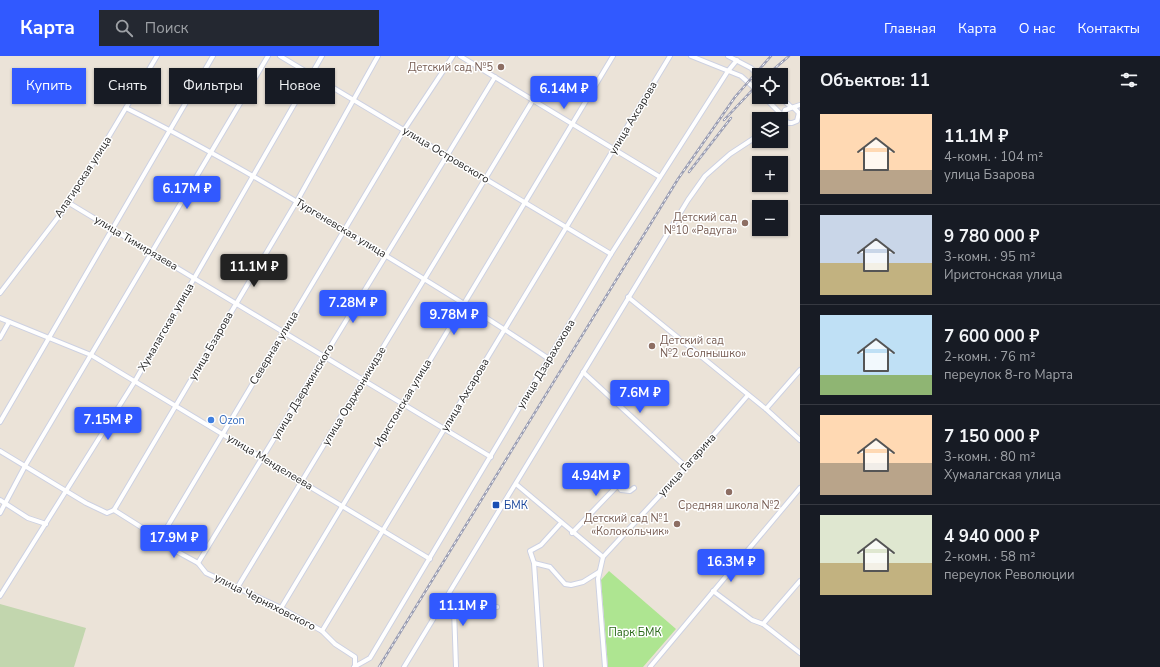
<!DOCTYPE html>
<html lang="ru">
<meta charset="utf-8">
<style>
:root{--surface:#171b24;--page:#242831;--text:#f1f3f6;--muted:#9ea1a6;--line:#363941;--accent:#3159ff}
body{margin:0;font-family:"Nunito Sans",sans-serif;background:var(--page);color:var(--text);height:100vh;display:flex;flex-direction:column;font-size:15px;white-space:nowrap}
*{box-sizing:border-box;margin:0}
p{font-size:13px;color:var(--muted)}
.icon{flex:none;width:22px;height:22px;fill:none;stroke:currentColor;stroke-width:2;stroke-linecap:round;stroke-linejoin:round}
.map{position:relative;flex:1;overflow:hidden}
.side{display:flex;flex-direction:column;background:var(--surface);width:360px}
.side>*{flex:none}
.guide{position:absolute;left:12px;top:12px;width:380px;height:36px;display:flex;gap:8px}
.fabs{position:absolute;left:752px;top:12px;display:grid;gap:8px}
.fabs a{display:grid;place-items:center;width:36px;height:36px;border-radius:0px;background:var(--surface);box-shadow:0 1px 3px #0004;font-size:20px}
.price{position:absolute;translate:-50% -34px;padding:0 9px;border-radius:4px;background:var(--accent);color:#fff;font-size:13px;line-height:26px;filter:drop-shadow(0 1px 2px #0008)}
.price::after{content:'';position:absolute;left:50%;top:24px;width:12px;height:9px;margin-left:-6px;background:inherit;clip-path:polygon(0 0,100% 0,50% 100%)}
.price.current{background:#222;color:#fff}
ul{padding:0;list-style:none}
li{display:flex;align-items:center;gap:12px;height:100px;padding:0 20px}
li+li{border-top:1px solid var(--line)}
li span{display:grid;place-items:center;flex:none;width:112px;height:80px;border-radius:0px;color:#555}
li>.icon{margin-inline-start:auto}
span .icon{width:48px;height:48px;fill:#fffc;stroke-width:1}
li b{font-size:17px}
h2{display:flex;justify-content:space-between;align-items:center;height:48px;padding:0 20px;font-size:17px}
.tag{padding:0 14px;border-radius:0px;background:var(--surface);box-shadow:0 1px 3px #0004;font-size:14px;line-height:36px}
.tag.current{background:var(--accent);color:#fff}
header{display:flex;align-items:center;gap:24px;box-sizing:border-box;height:56px;padding:0 20px;background:var(--accent);color:#fff}
header strong{font-size:19px}
nav{display:flex;gap:22px;margin-inline-start:auto;font-size:14px}
.search{width:280px;height:36px;background:var(--page);display:flex;align-items:center;gap:10px;box-sizing:border-box;padding:0 14px;border-radius:0px;color:var(--muted);font-size:15px}
main{display:flex;flex:1;min-height:0}
.map>svg:first-child{display:block}
.green{fill:#aee591}
.cemetery{fill:#c2d6ae}
.lines{fill:none;stroke-linecap:round;stroke-linejoin:round}
.minor-casing{stroke:#cdd1e2;stroke-width:6}
.minor{stroke:#fff;stroke-width:4}
.rail-casing{stroke:#9b9eb3;stroke-width:2.5}
.rail{stroke:#fff;stroke-width:1;stroke-dasharray:3;stroke-linecap:butt}
.education-dot{fill:#8d6e63;stroke:#fff;stroke-width:1.5}
.shop-dot{fill:#3f7fe0;stroke:#fff;stroke-width:1.5}
.transit-dot{fill:#1a4fb4;stroke:#fff;stroke-width:1.5}
.labels{text-anchor:middle;dominant-baseline:central;stroke-width:3;stroke-linejoin:round;paint-order:stroke}
.education-label{font-size:11px;fill:#785e54;stroke:#fff;text-anchor:end}
.street-label{font-size:11px;fill:#272727;stroke:#fff}
.shop-label{font-size:11px;fill:#366cbe;stroke:#fff;text-anchor:start}
.transit-label{font-size:11px;fill:#164399;stroke:#fff;text-anchor:start}
.park-label{font-size:11px;fill:#276616;stroke:#fff}
</style>
<header>
<strong>Карта</strong>
<div class="search"><svg class="icon" aria-label="search" viewBox="0 0 24 24"><circle cx="10" cy="10" r="6"/><path d="M15 15l6 6"/></svg>Поиск</div>
<nav><a>Главная</a><a>Карта</a><a>О нас</a><a>Контакты</a></nav>
</header>
<main>
<div class="map">
<svg width="800" height="611" viewBox="0 0 800 611">
<rect width="100%" height="100%" fill="#ebe3d8"/>
<path class="green" d="M609,515l67,58 -33,38h-35l-7,-87z"/>
<path class="cemetery" d="M0,548l86,24 -12,39h-74z"/>
<g class="lines">
<g class="minor-casing">
<g id="minor">
<path d="M280,0l331,198"/>
<path d="M460,0l200,121"/>
<path d="M691,0l50,20 18,16"/>
<path d="M728,0l23,12 8,8"/>
<path d="M764,41l20,20"/>
<path d="M780,41l11,10"/>
<path d="M126,52c87,43 170,92 252,143 58,35 115,70 171,108"/>
<path d="M787,66l-4,-6 2,-6 15,-5"/>
<path d="M781,67h11l5,-2 2,-8 -5,-5"/>
<path d="M69,147l422,254"/>
<path d="M0,237l69,-90 88,-147"/>
<path d="M628,241l138,112 34,31"/>
<path d="M0,262l91,37 339,204"/>
<path d="M0,282l9,-16"/>
<path d="M583,316l103,95"/>
<path d="M766,353l34,-39"/>
<path d="M0,366l213,-366"/>
<path d="M0,395l86,52 21,10 7,-3 46,29 7,7 31,17 8,10 75,35 41,23 13,13 20,13v9"/>
<path d="M516,428l87,73"/>
<path d="M0,444l28,18 18,6"/>
<path d="M114,454l183,-309 81,-145"/>
<path d="M0,457l25,-47 243,-410"/>
<path d="M572,477l46,-48 3,5 9,1 4,-3"/>
<path d="M160,483l244,-409 49,-74"/>
<path d="M198,507l297,-486"/>
<path d="M534,507l16,4 15,17 6,1 12,-3 16,-10"/>
<path d="M237,532l296,-488"/>
<path d="M713,535l39,29 11,4 37,29"/>
<path d="M0,540l135,-215 187,-325"/>
<path d="M443,547l11,6 2,58"/>
<path d="M281,552l332,-552"/>
<path d="M454,553l43,-2"/>
<path d="M763,568l37,-43"/>
<path d="M322,575l348,-575"/>
<path d="M354,611l16,-9 241,-404 117,-183 9,-11"/>
<path d="M404,611l284,-467 17,-24 25,-22 29,-19"/>
<path d="M541,611l-7,-104 -4,-12 11,-6 19,-21"/>
<path d="M605,611l-7,-88 5,-22 83,-90 62,-72"/>
<path d="M650,611l150,-179"/>
</g>
</g>
<use href="#minor" class="minor"/>
<g class="rail-casing">
<g id="rail">
<path d="M767,19l22,-19"/>
<path d="M724,64l35,-37"/>
<path d="M689,116l42,-54"/>
<path d="M379,611l299,-488 57,-82 36,-41"/>
</g>
</g>
<use href="#rail" class="rail"/>
</g>
<g class="education-dot">
<circle cx="501" cy="11" r="4"/>
<circle cx="745" cy="167" r="4"/>
<circle cx="652" cy="290" r="4"/>
<circle cx="729" cy="436" r="4"/>
<circle cx="677" cy="468" r="4"/>
</g>
<circle class="shop-dot" cx="211" cy="364" r="4"/>
<rect class="transit-dot" x="492" y="445" width="8" height="8" rx="2"/>
<g class="labels">
<g class="education-label">
<text x="493" y="11">Детский сад №5</text>
<text x="737" y="161">Детский сад<tspan x="737" dy="13">№10 «Радуга»</tspan></text>
<text x="660" y="284" text-anchor="start">Детский сад<tspan x="660" dy="13">№2 «Солнышко»</tspan></text>
<text x="729" y="449" text-anchor="middle">Средняя школа №2</text>
<text x="669" y="462">Детский сад №1<tspan x="669" dy="13">«Колокольчик»</tspan></text>
</g>
<g class="street-label">
<text transform="translate(633 62) rotate(-59)">улица Ахсарова</text>
<text transform="translate(446 99) rotate(31)">улица Островского</text>
<text transform="translate(83 121) rotate(-57)">Алагирская улица</text>
<text transform="translate(341 172) rotate(31)">Тургеневская улица</text>
<text transform="translate(136 187) rotate(31)">улица Тимирязева</text>
<text transform="translate(166 271) rotate(-60)">Хумалагская улица</text>
<text transform="translate(211 290) rotate(-60)">улица Бзарова</text>
<text transform="translate(274 292) rotate(-59)">Северная улица</text>
<text transform="translate(546 308) rotate(-59)">улица Дзарахохова</text>
<text transform="translate(303 336) rotate(-59)">улица Дзержинского</text>
<text transform="translate(465 339) rotate(-59)">улица Ахсарова</text>
<text transform="translate(354 340) rotate(-59)">улица Орджоникидзе</text>
<text transform="translate(403 347) rotate(-59)">Иристонская улица</text>
<text transform="translate(270 406) rotate(31)">улица Менделеева</text>
<text transform="translate(687 409) rotate(-48)">улица Гагарина</text>
<text transform="translate(265 546) rotate(27)">улица Черняховского</text>
</g>
<g class="shop-label">
<text x="219" y="364">Ozon</text>
</g>
<g class="transit-label">
<text x="504" y="449">БМК</text>
</g>
<g class="park-label">
<text x="635" y="576">Парк БМК</text>
</g>
</g>
</svg>
<div class="fabs">
<a><svg class="icon" aria-label="locate" viewBox="0 0 24 24"><circle cx="12" cy="12" r="6"/><path d="M12 2v4M12 18v4M2 12h4M18 12h4"/></svg></a>
<a><svg class="icon" aria-label="layers" viewBox="0 0 24 24"><path d="M12 4l9 5-9 5-9-5zM3 14l9 5 9-5"/></svg></a>
<a>+</a>
<a>−</a>
</div>
<b class="price" style="left:564px;top:54px">6.14M ₽</b>
<b class="price" style="left:187px;top:154px">6.17M ₽</b>
<b class="price current" style="left:254px;top:232px">11.1M ₽</b>
<b class="price" style="left:353px;top:268px">7.28M ₽</b>
<b class="price" style="left:454px;top:280px">9.78M ₽</b>
<b class="price" style="left:640px;top:358px">7.6M ₽</b>
<b class="price" style="left:108px;top:385px">7.15M ₽</b>
<b class="price" style="left:596px;top:441px">4.94M ₽</b>
<b class="price" style="left:174px;top:503px">17.9M ₽</b>
<b class="price" style="left:731px;top:527px">16.3M ₽</b>
<b class="price" style="left:463px;top:571px">11.1M ₽</b>
<div class="guide">
<a class="tag current">Купить</a>
<a class="tag">Снять</a>
<a class="tag">Фильтры</a>
<a class="tag">Новое</a>
</div>
</div>
<section class="side">
<h2>Объектов: 11<svg class="icon" aria-label="filters" viewBox="0 0 24 24"><path d="M4 7h16M4 17h16"/><circle cx="9" cy="7" r="2"/><circle cx="15" cy="17" r="2"/></svg></h2>
<ul>
<li><span style="background:linear-gradient(#ffd9b3 70%,#b9a48a 0)"><svg class="icon" aria-label="home" viewBox="0 0 24 24"><path d="M3 11l9-7 9 7M6 9v11h12V9"/></svg></span><div><b>11.1M ₽</b><p>4-комн. · 104 m²</p><p>улица Бзарова</p></div></li>
<li><span style="background:linear-gradient(#c9d6e8 60%,#c2b280 0)"><svg class="icon" aria-label="home" viewBox="0 0 24 24"><path d="M3 11l9-7 9 7M6 9v11h12V9"/></svg></span><div><b>9 780 000 ₽</b><p>3-комн. · 95 m²</p><p>Иристонская улица</p></div></li>
<li><span style="background:linear-gradient(#bfe0f5 75%,#8fb573 0)"><svg class="icon" aria-label="home" viewBox="0 0 24 24"><path d="M3 11l9-7 9 7M6 9v11h12V9"/></svg></span><div><b>7 600 000 ₽</b><p>2-комн. · 76 m²</p><p>переулок 8-го Марта</p></div></li>
<li><span style="background:linear-gradient(#ffd9b3 60%,#b9a48a 0)"><svg class="icon" aria-label="home" viewBox="0 0 24 24"><path d="M3 11l9-7 9 7M6 9v11h12V9"/></svg></span><div><b>7 150 000 ₽</b><p>3-комн. · 80 m²</p><p>Хумалагская улица</p></div></li>
<li><span style="background:linear-gradient(#dfe7d0 60%,#c2b280 0)"><svg class="icon" aria-label="home" viewBox="0 0 24 24"><path d="M3 11l9-7 9 7M6 9v11h12V9"/></svg></span><div><b>4 940 000 ₽</b><p>2-комн. · 58 m²</p><p>переулок Революции</p></div></li>
</ul>
</section>
</main>
